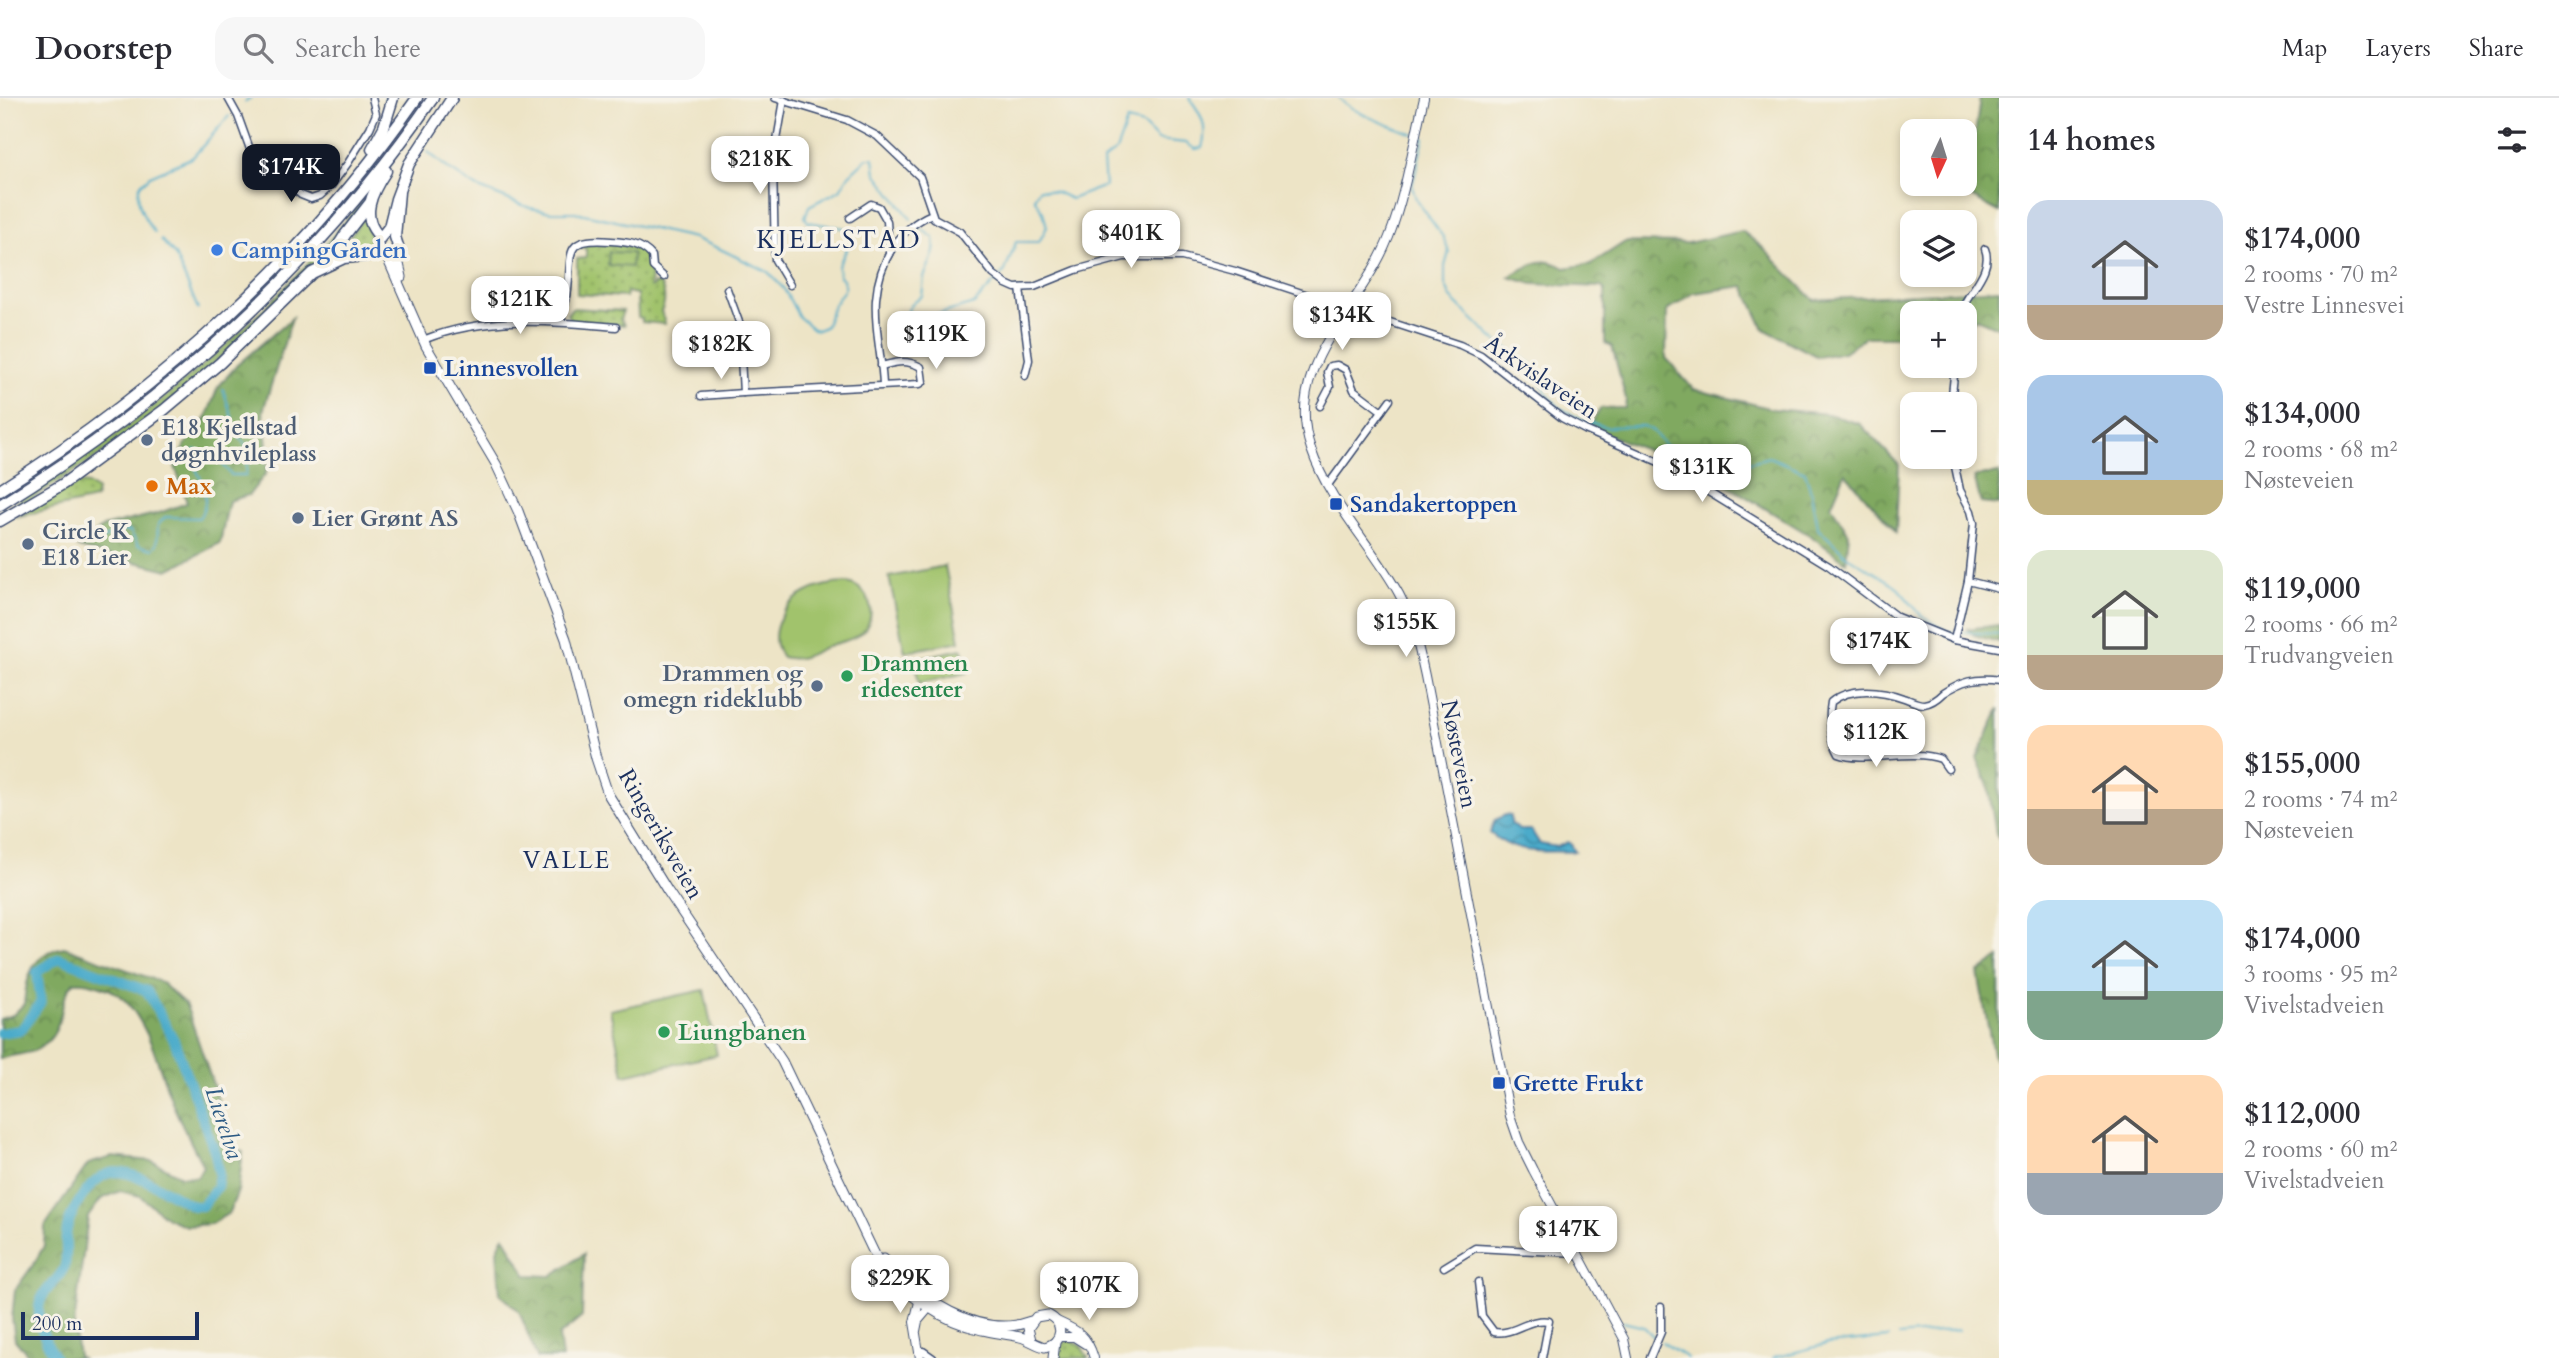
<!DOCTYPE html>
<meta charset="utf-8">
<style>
:root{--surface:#fff;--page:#f7f7f7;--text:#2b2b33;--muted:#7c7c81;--line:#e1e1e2;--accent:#111827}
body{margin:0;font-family:Cardo,serif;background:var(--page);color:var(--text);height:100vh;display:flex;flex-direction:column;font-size:26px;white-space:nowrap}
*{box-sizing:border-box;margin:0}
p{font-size:23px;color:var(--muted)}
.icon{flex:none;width:38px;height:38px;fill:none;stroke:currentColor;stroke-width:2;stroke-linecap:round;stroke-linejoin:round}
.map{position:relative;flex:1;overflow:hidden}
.drawer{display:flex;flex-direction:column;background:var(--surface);width:560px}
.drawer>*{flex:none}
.needle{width:46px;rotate:184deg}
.controls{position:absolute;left:1900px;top:21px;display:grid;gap:14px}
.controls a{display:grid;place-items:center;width:77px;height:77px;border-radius:14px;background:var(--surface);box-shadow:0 4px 10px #0003;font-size:35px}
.scale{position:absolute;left:21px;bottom:18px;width:178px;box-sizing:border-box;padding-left:7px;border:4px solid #1b2f5e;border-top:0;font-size:19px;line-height:24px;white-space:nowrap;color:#1b2f5e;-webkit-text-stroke:5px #f7f3e8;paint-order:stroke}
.price{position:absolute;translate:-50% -60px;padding:0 16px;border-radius:14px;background:#fff;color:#222;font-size:23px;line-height:46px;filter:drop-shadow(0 2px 4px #0008)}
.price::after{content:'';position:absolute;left:50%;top:42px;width:21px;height:16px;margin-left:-10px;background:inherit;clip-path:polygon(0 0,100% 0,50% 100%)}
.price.active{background:var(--accent);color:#fff}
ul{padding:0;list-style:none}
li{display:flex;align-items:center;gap:21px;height:175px;padding:0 28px}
li span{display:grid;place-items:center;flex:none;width:196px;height:140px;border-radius:21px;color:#555}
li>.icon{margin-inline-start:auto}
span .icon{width:84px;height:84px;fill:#fffc;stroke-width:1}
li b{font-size:30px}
h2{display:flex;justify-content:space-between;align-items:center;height:84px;padding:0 28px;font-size:30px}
header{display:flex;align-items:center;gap:42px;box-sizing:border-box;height:98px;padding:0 35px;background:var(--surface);border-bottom:2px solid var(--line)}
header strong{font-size:33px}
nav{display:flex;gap:38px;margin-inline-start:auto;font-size:24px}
.search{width:490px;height:63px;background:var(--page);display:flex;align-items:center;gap:18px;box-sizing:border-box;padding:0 24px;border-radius:21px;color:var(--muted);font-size:26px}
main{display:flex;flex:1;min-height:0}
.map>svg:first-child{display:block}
.grass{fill:url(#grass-dots);stroke:#5e7965;stroke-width:2}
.forest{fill:url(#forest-crowns);stroke:#4e6c5f;stroke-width:2}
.pitch{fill:#a1c36c;stroke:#5e7965;stroke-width:2}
.water{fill:url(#water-waves);stroke:#336d94;stroke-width:2}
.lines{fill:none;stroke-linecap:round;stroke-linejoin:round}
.stream{stroke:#4babca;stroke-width:2}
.river{stroke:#4babca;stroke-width:10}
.street-casing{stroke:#3a4a6e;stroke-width:9}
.secondary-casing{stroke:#3a4a6e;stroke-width:10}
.primary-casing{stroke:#3a4a6e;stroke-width:11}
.highway-casing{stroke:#3a4a6e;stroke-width:13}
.street{stroke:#fff;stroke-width:6}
.secondary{stroke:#fff;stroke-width:8}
.primary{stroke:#fff;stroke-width:9}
.highway{stroke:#fff;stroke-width:10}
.shop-dot{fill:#3f7fe0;stroke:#f7f3e8;stroke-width:2.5}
.transit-dot{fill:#1a4fb4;stroke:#f7f3e8;stroke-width:2.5}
.service-dot{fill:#5c6f8a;stroke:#f7f3e8;stroke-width:2.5}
.food-dot{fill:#e8710a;stroke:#f7f3e8;stroke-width:2.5}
.leisure-dot{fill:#2e9e5b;stroke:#f7f3e8;stroke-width:2.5}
.labels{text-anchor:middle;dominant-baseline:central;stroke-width:7;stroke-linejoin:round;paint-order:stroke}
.shop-label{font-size:23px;font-weight:bold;fill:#366cbe;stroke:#f7f3e8;text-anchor:start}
.transit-label{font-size:23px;font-weight:bold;fill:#164399;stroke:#f7f3e8;text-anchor:start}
.street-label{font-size:23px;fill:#1b2f5e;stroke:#f7f3e8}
.service-label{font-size:23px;font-weight:bold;fill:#4e5e75;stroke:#f7f3e8;text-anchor:start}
.food-label{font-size:23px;font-weight:bold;fill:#c56008;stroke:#f7f3e8;text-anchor:start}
.leisure-label{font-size:23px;font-weight:bold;fill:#27864d;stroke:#f7f3e8;text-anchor:start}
.neighbourhood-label{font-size:24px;letter-spacing:2px;fill:#1b2f5e;stroke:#f7f3e8}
.water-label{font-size:24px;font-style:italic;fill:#2c5a84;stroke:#f7f3e8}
.quarter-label{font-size:26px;letter-spacing:2px;fill:#1b2f5e;stroke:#f7f3e8}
</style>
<header>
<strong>Doorstep</strong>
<div class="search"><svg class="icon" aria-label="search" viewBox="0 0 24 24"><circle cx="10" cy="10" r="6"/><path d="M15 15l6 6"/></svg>Search here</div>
<nav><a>Map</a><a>Layers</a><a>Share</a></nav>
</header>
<main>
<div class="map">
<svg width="1999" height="1260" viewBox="0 0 1999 1260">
<defs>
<pattern id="grass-dots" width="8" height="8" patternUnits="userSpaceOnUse" patternTransform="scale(1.75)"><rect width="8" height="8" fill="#a1c36c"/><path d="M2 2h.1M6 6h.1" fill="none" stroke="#829f5c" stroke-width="1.8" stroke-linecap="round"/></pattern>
<pattern id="forest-crowns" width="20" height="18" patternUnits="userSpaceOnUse" patternTransform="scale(1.75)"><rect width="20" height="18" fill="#80a960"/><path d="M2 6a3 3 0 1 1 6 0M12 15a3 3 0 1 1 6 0" fill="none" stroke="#688a52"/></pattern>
<pattern id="water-waves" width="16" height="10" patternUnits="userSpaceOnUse" patternTransform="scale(1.75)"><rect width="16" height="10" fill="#4babca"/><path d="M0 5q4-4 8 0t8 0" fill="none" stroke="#3e8ca7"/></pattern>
</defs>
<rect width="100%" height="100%" fill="#f7f3e8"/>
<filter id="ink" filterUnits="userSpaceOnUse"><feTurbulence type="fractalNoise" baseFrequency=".0143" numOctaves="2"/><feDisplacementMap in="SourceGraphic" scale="14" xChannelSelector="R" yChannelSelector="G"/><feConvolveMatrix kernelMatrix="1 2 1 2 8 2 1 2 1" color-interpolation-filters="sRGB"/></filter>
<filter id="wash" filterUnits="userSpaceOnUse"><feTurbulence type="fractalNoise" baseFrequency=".00686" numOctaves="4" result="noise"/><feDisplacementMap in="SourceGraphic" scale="28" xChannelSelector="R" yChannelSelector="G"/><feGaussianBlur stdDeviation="1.57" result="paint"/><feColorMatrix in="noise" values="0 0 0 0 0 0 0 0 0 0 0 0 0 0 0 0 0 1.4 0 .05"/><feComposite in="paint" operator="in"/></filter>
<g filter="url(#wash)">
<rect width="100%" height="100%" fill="#ede4c6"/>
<g class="grass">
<path d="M369,94l-2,11 -43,60 -144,130 -79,61 -101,65v-7c140,-84 268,-192 369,-320z"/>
<path d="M365,117c0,13 7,24 11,37l-41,6z"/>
<path d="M586,145c17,2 54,-2 63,16 4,8 1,20 1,28h3v-3h7c5,7 6,20 1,27l4,13 -23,-2v-4l-4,-1 -1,-23 -11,-2 -1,5 -48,-3v-35l9,-1v-9l-9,-1z"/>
<path d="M572,210l51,3 -3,8 4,6 -53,-4 -4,-7z"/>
<path d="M81,385l7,1 9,7 -2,8 -80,18 49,-27z"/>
<path d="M1068,1242l12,4 8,14h-30l5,-14z"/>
</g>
<g class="forest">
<path d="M1980,0h19v114l-32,-17z"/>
<path d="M1742,133l20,16 52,53 185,-11v39l-22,-10 -12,9v-14h-52v24h-48l-21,15 -26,5 -54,-28 -20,-43 -50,7 -27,18 -1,47 27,31 80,20 55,5 32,10 39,41 -3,67 -51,-59 -14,33 18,28 -3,28 -35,-26 -98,-59 -124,-50 12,-19h24l1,-9 -14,-53 -7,-3v-53l-4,-3 -68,-3 -24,-7c21,-12 33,-23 56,-9l26,-4 34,-22 63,1z"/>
<path d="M292,220l-29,93 5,43 -2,19 -17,22 -20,6 -9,42 -52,27 -90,-22 25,-21 56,-14 28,-10 -12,-37 11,-23 19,-22 13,-34 19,-22z"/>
<path d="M1999,375v32l-18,-2 -7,-26z"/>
<path d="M1999,527v17l-25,-7 -7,-6z"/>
<path d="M1999,611v129l-3,-4 -8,-48 -11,-28z"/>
<path d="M64,849l97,35 25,23 49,144 8,3 -5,39 -9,22 -18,11 -25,2 -19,-8 -27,-22 -20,-5 -19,8 -13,18 -14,108 4,31 3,2h-50l-16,-18 -3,-22 3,-28 18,-25 11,-19 1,-20 43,-62 24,-7 40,4 29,15 16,1 6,-11c-10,-19 -20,-39 -29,-59 -14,-34 -23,-80 -50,-108 -10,-10 -36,-19 -50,-17 -19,20 -5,48 -36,67 -10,6 -26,5 -38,10v-40l13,-4 11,-11c2,-28 9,-51 40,-57z"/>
<path d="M1999,860v102l-5,-1 -16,-86z"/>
<path d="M504,1138l22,39 25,1 33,-22 -2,63 -23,19 3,22h-25l-18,-47 -19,-17 -3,-44z"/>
</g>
<g class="pitch">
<path d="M609,154l23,1 -1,14 -23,-2z"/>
<path d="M945,468l15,75 -55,11 -16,-75z"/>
<path d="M847,485c24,4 32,36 13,51 -9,7 -22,8 -32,12 -17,7 -26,16 -46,11 -17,-22 1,-53 23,-64 13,-7 27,-10 42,-10z"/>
<path d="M962,551l5,24 -48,10 -5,-24z"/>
<path d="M1868,635l1,17 -27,1 -1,-17z"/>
<path d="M704,892l13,65 -93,20 -14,-65z"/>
</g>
<path class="water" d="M1505,717l6,1v7l8,7h12l9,14 17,3 10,-5 4,2 4,8c-35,-2 -56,5 -85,-19l5,-13z"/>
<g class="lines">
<g class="stream">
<path d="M385,0l2,3"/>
<path d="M1339,0c11,14 57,30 75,36"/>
<path d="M245,4l6,-4"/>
<path d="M1419,38l5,2 -12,48 4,13 27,38 6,15 -4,14v18l6,14 45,43 36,23 15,30 12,13 23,13 24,7 37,-1 10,5 12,15 28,9 42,11 34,-9 36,15 6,20 6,35 30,29 48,29 27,31 25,15h6"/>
<path d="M428,54l22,18 26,17 54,21 22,4h23l119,26 24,10 50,24 16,17 15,28 14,12 5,1 8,-4 6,-18 13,-20 -2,-9 -4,-3 -1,-10 15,-29v-4l-9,-5 -36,-6 -3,-5 4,-11 31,-16 9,-15 18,-17h7l2,15 35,46"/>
<path d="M917,128l17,12c3,16 -6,26 -10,40 -1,6 -1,12 -2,18 -10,7 -16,10 -14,23l8,2 58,-17 31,-33 11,-29h23l8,-15 -4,-15 -9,-14 5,-9 17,3 15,7 34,-13 -2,-26 13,-9 11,-30 16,4 15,15 28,3 9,6 7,-1c6,-21 0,-34 -13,-50"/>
<path d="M155,135c-11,-14 -21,-31 -15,-48l10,-9 43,-19 36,-41"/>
<path d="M161,142l14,15 23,54"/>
<path d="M102,441l20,-8h8l8,14 15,4 4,-5 1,-19 7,-8 34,1c14,-21 2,-41 -9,-60l4,-8 22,6 15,19h15l2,-26 -11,-16 -14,-44"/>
<path d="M1958,534l41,2"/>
<path d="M1623,1224l21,5 10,10"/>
<path d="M1899,1238l60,-6"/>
<path d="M1662,1244l25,16"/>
<path d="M1773,1260l54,-14 61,-6"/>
</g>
<path class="river" d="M0,935l21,-3 20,-28 -4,-30 22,-14 88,33 27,49 41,113 4,21 -2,13 -15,19h-9c-21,-10 -60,-39 -83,-33 -21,6 -43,43 -44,63 -1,10 2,22 -2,32 -7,15 -24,23 -25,40 -1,20 7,33 16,50"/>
</g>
</g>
<g filter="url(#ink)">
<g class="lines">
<g class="street-casing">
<g id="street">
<path d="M228,0l10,18 13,36 50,43 10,4 9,-3 11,-10 17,-23 22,-35 6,-14 -4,-16"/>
<path d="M775,0l72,22 30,16 43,41 14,41 26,14 33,42 13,10 9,4 19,-1 42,-17 48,-13h58l53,14 225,74 21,10 81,63 23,12 76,33 168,103 68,51 57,23 45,8"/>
<path d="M784,2l-11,63 2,97 15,25"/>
<path d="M850,120l21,-14 8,3 8,14 2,31"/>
<path d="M1020,190l9,72 -4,16"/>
<path d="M727,191l12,33 4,71 177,-9 3,-2 -2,-15c-15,-8 -24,-5 -40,-1"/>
<path d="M1960,215c6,-20 34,-42 25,-64"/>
<path d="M560,224c3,-10 7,-21 8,-32 4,-39 -5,-53 43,-49 16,1 30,2 41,15l1,11 11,10"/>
<path d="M423,242c60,-25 129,-19 193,-13"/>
<path d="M883,287c-1,-28 -9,-57 -7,-86 3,-36 22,-71 56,-85"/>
<path d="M701,298l42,-3"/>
<path d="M1951,306l4,-38"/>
<path d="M1320,308l10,-19 -3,-15 3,-6 7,-1 9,5 8,20 28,21"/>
<path d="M1953,359l7,33 11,21 3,12 -6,58 -14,59"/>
<path d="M1328,387l62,-85"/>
<path d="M1968,483l31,8"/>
<path d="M1948,671l-7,-10c-31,-11 -77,5 -102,-5 -8,-14 -11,-36 -8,-52 20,-16 51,-12 73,-4 6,2 13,6 20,6 8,-1 14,-6 19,-11 18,-12 34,-17 56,-13"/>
<path d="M1444,1169l31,-19 102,5"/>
<path d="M1478,1184l4,34 12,16c19,4 35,-15 55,-11l-7,37"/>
<path d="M919,1253h4l10,7"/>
<path d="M1650,1260l11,-26v-25"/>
</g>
</g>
<g class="secondary-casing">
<g id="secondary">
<path d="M1424,0c-11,46 -18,95 -35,139 -28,72 -107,128 -78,212 18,54 61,96 88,145 14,26 20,54 26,82l85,440 9,26 14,28 91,169 4,19"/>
<path d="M1057,1223c22,10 30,14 37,37"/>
<path d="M916,1233l2,-10 11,-13 -1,-9 -9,3 -5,20 6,36"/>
<path d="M1059,1239h15l11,7"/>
</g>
</g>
<g class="primary-casing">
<g id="primary">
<path d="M396,153l6,26"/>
<path d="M386,157l40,91 70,118 22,47 48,128 30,119 12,36 59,96 115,171 94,196c27,36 61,63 106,73 12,3 25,4 38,7 9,2 15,8 25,10 18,-5 20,-24 3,-32l-12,2 -8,11 3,12"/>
<path d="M884,1161c32,38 95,82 147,62"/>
<path d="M1053,1260l2,-16"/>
</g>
</g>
<g class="highway-casing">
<g id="highway">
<path d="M372,51l12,-22 9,-29"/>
<path d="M399,94l-4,45 3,9 -4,7 -8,2 -7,-4 -2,-9 12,-15 7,-28 13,-35 43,-66"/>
<path d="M380,139c-21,-20 -8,-45 6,-66"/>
<path d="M326,167l19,-30 24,-31"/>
<path d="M0,392c163,-102 307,-234 417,-392"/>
<path d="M0,407c170,-105 319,-242 433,-407"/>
<path d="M0,423l63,-37 101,-74 56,-47 92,-90 32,-15 39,-4"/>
</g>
</g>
<use href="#street" class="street"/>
<use href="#secondary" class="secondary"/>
<use href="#primary" class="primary"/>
<use href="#highway" class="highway"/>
</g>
</g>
<circle class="shop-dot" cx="217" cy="152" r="7"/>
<g class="transit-dot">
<rect x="423" y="263" width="14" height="14" rx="3.5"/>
<rect x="1329" y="399" width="14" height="14" rx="3.5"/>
<rect x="1492" y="978" width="14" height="14" rx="3.5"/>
</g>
<g class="service-dot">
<circle cx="147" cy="342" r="7"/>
<circle cx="298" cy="420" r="7"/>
<circle cx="28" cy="446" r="7"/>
<circle cx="817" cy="588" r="7"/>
</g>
<circle class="food-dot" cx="152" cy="388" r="7"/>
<g class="leisure-dot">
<circle cx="847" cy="578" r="7"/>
<circle cx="664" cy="934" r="7"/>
</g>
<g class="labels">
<g class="shop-label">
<text x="231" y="152">CampingGården</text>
</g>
<g class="transit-label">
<text x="444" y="270">Linnesvollen</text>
<text x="1350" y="406">Sandakertoppen</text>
<text x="1513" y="985">Grette Frukt</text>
</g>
<g class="street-label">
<text transform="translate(1541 279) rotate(34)">Årkvislaveien</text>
<text transform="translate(1459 656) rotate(79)">Nøsteveien</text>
<text transform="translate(661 736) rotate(60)">Ringeriksveien</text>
</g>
<g class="service-label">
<text x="161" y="329">E18 Kjellstad<tspan x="161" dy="26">døgnhvileplass</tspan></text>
<text x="312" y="420">Lier Grønt AS</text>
<text x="42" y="433">Circle K<tspan x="42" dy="26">E18 Lier</tspan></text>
<text x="803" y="575" text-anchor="end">Drammen og<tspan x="803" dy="26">omegn rideklubb</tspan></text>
</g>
<g class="food-label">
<text x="166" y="388">Max</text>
</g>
<g class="leisure-label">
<text x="861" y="565">Drammen<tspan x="861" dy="26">ridesenter</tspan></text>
<text x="678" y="934">Liungbanen</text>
</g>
<g class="neighbourhood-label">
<text x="567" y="762">VALLE</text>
</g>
<g class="water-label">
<text transform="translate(224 1025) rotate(72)">Lierelva</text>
</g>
<g class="quarter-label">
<text x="839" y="141">KJELLSTAD</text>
</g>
</g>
</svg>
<div class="controls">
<a><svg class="needle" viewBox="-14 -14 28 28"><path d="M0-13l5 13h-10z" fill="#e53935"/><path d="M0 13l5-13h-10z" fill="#7c7c81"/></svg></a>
<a><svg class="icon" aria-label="layers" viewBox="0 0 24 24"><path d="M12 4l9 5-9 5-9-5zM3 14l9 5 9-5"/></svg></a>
<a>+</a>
<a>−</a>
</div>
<div class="scale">200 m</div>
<b class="price" style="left:760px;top:98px">$218K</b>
<b class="price active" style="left:291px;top:106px">$174K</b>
<b class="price" style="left:1131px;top:172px">$401K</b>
<b class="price" style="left:520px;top:238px">$121K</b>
<b class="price" style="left:1342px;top:254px">$134K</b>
<b class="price" style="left:936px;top:273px">$119K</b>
<b class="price" style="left:721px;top:283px">$182K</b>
<b class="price" style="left:1702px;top:406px">$131K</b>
<b class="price" style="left:1406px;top:561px">$155K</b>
<b class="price" style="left:1879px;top:580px">$174K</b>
<b class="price" style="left:1876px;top:671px">$112K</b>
<b class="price" style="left:1568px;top:1168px">$147K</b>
<b class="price" style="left:900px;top:1217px">$229K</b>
<b class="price" style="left:1089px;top:1224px">$107K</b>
</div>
<section class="drawer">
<h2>14 homes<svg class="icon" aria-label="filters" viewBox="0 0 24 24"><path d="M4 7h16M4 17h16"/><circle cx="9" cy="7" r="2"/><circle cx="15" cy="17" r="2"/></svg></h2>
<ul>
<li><span style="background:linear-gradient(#c9d6e8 75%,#b9a48a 0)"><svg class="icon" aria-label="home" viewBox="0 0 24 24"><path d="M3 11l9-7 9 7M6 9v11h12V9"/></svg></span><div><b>$174,000</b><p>2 rooms · 70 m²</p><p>Vestre Linnesvei</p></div></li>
<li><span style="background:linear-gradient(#a9c7e8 75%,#c2b280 0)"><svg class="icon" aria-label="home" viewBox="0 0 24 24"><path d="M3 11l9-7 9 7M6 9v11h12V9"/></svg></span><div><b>$134,000</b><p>2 rooms · 68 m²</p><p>Nøsteveien</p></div></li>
<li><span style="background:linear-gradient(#dfe7d0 75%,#b9a48a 0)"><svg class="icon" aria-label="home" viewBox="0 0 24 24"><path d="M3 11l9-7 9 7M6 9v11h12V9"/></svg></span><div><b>$119,000</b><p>2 rooms · 66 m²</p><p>Trudvangveien</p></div></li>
<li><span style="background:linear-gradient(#ffd9b3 60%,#b9a48a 0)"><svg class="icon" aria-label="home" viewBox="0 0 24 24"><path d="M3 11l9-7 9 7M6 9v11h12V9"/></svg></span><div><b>$155,000</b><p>2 rooms · 74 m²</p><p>Nøsteveien</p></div></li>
<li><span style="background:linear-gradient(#bfe0f5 65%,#7fa58c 0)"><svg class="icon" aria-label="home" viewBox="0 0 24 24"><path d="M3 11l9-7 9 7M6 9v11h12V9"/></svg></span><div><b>$174,000</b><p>3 rooms · 95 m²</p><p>Vivelstadveien</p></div></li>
<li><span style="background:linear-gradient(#ffd9b3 70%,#9aa5b1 0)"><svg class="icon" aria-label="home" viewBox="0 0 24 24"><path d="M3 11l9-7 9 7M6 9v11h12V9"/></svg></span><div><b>$112,000</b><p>2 rooms · 60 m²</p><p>Vivelstadveien</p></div></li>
</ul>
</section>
</main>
